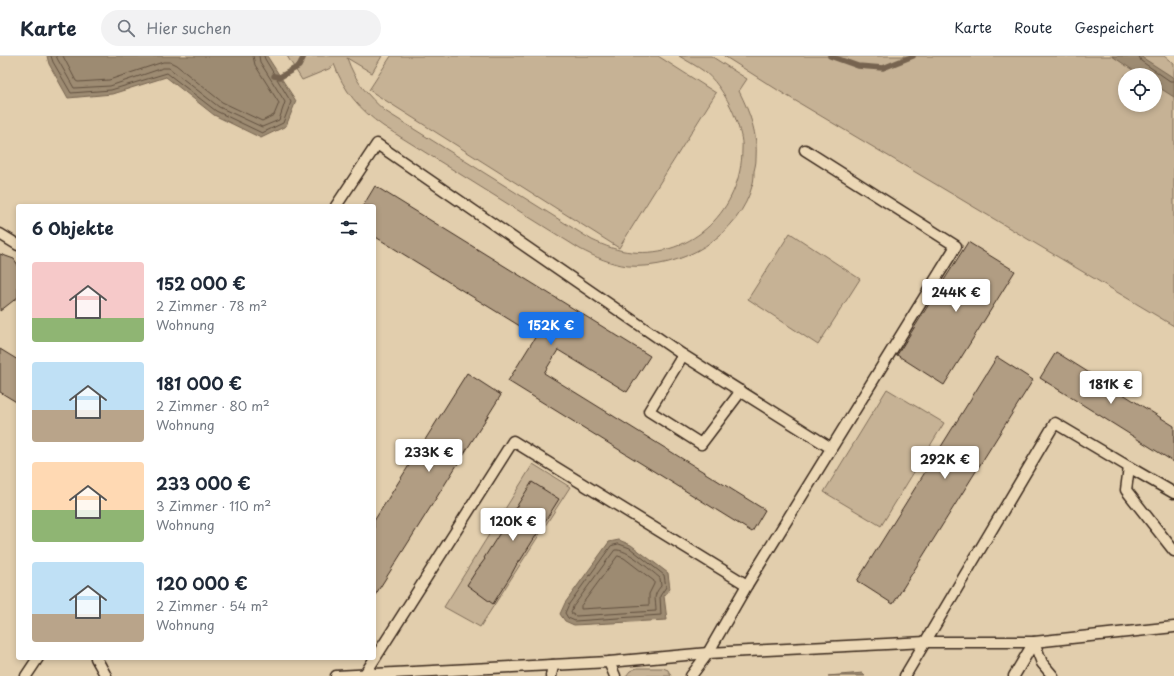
<!DOCTYPE html>
<html lang="de">
<meta charset="utf-8">
<style>
:root{--surface:#fff;--page:#f2f2f3;--text:#1f2937;--muted:#747a83;--line:#e0e1e3;--accent:#1a73e8}
body{margin:0;font-family:"Playpen Sans",sans-serif;background:var(--page);color:var(--text);height:100vh;display:flex;flex-direction:column;font-size:15px;white-space:nowrap}
*{box-sizing:border-box;margin:0}
p{font-size:13px;color:var(--muted)}
.icon{flex:none;width:22px;height:22px;fill:none;stroke:currentColor;stroke-width:2;stroke-linecap:round;stroke-linejoin:round}
.map{position:relative;flex:1;overflow:hidden}
.side{position:absolute;left:16px;top:148px;width:360px;height:456px;display:flex;flex-direction:column;background:var(--surface);border-radius:4px;box-shadow:0 2px 6px #0003}
.side>*{flex:none}
.tools{position:absolute;left:1118px;top:12px;display:grid;gap:8px}
.tools a{display:grid;place-items:center;width:44px;height:44px;border-radius:50%;background:var(--surface);box-shadow:0 2px 6px #0003;font-size:20px}
.price{position:absolute;translate:-50% -34px;padding:0 9px;border-radius:4px;background:#fff;color:#222;font-size:13px;line-height:26px;filter:drop-shadow(0 1px 2px #0008)}
.price::after{content:'';position:absolute;left:50%;top:24px;width:12px;height:9px;margin-left:-6px;background:inherit;clip-path:polygon(0 0,100% 0,50% 100%)}
.price.current{background:var(--accent);color:#fff}
ul{padding:0;list-style:none}
li{display:flex;align-items:center;gap:12px;height:100px;padding:0 16px}
li span{display:grid;place-items:center;flex:none;width:112px;height:80px;border-radius:4px;color:#555}
li>.icon{margin-inline-start:auto}
span .icon{width:48px;height:48px;fill:#fffc;stroke-width:1}
li b{font-size:17px}
h2{display:flex;justify-content:space-between;align-items:center;height:48px;padding:0 16px;font-size:17px}
header{display:flex;align-items:center;gap:24px;box-sizing:border-box;height:56px;padding:0 20px;background:var(--surface);border-bottom:1px solid var(--line)}
header strong{font-size:19px}
nav{display:flex;gap:22px;margin-inline-start:auto;font-size:14px}
.search{width:280px;height:36px;background:var(--page);display:flex;align-items:center;gap:10px;box-sizing:border-box;padding:0 14px;border-radius:22px;color:var(--muted);font-size:15px}
.map>svg:first-child{display:block}
.green{fill:#c6b295;stroke:#806e5a;fill-rule:evenodd}
.water{fill:#9d8b72;stroke:#766450}
.lines{fill:none;stroke-linecap:round;stroke-linejoin:round}
.shore{stroke:#625140;stroke-width:1}
.stream{stroke:#766450;stroke-width:5.5}
.building{fill:#b19d83;stroke:#3b2a1e}
.service-casing{stroke:#3b2a1e;stroke-width:13}
.service{stroke:#ecd8b6;stroke-width:10}
</style>
<header>
<strong>Karte</strong>
<div class="search"><svg class="icon" aria-label="search" viewBox="0 0 24 24"><circle cx="10" cy="10" r="6"/><path d="M15 15l6 6"/></svg>Hier suchen</div>
<nav><a>Karte</a><a>Route</a><a>Gespeichert</a></nav>
</header>
<div class="map">
<svg width="1174" height="620" viewBox="0 0 1174 620">
<rect width="100%" height="100%" fill="#e2cead"/>
<filter id="ink" filterUnits="userSpaceOnUse"><feTurbulence type="fractalNoise" baseFrequency=".025" numOctaves="2"/><feDisplacementMap in="SourceGraphic" scale="8" xChannelSelector="R" yChannelSelector="G"/><feConvolveMatrix kernelMatrix="1 2 1 2 8 2 1 2 1" color-interpolation-filters="sRGB"/></filter>
<g filter="url(#ink)">
<g class="green">
<path d="M287,0h95l-10,17 -25,-15c8,23 20,37 38,53l207,129c13,6 26,11 40,12 61,6 110,-43 110,-103 1,-10 -3,-20 -6,-29 -5,-16 -18,-38 -31,-48 -8,-6 -18,-11 -26,-16h32l36,23 -8,12c11,22 19,43 17,68 0,4 -1,8 -2,12 0,4 0,8 -1,12 -13,53 -72,87 -125,83 -17,-2 -33,-9 -48,-17l-197,-123c-24,-17 -39,-35 -49,-62l-3,4 -29,12z"/>
<path d="M391,0h267l58,37 -97,155 -250,-158z"/>
<path d="M724,0h440l10,8v262l-390,-232zM1125,19h30v30h-30z"/>
<path d="M790,177l70,46 -42,66 -70,-46z"/>
<path d="M887,333l57,34 -63,103 -57,-34z"/>
<path d="M533,408l37,23 -90,140 -36,-20z"/>
<path d="M637,612h26l5,2 3,6h-45l4,-5z"/>
</g>
<g class="water">
<path d="M47,0h220l29,45 -10,25 -25,12 -47,-23 -48,-38 -54,17 -44,4 -19,-34z"/>
<path d="M1112,0h28l34,22v19l-19,-12v-10h-15z"/>
<path d="M619,484l12,5 37,28 2,16 -6,7 3,24 -93,5 -9,-4 -5,-7 5,-11 44,-61z"/>
<path d="M863,617l2,3h-37z"/>
</g>
<g class="lines">
<g class="shore">
<path d="M51,0l2,6 18,31 40,-3 56,-17 49,38 46,22 21,-10 8,-21 -26,-43 -1,-3"/>
<path d="M56,0l2,4 16,28 36,-2 53,-18h6l50,39 43,20 17,-7 6,-18 -25,-40 -1,-6"/>
<path d="M63,0l13,25 2,1 31,-2 54,-18h7l6,3 46,37 40,19 12,-6 5,-12 -24,-38 -2,-9"/>
<path d="M1139,0l2,5 29,20h4"/>
<path d="M619,488l11,4 34,27 2,12 -6,9 1,19 -86,6 -7,-3 -3,-5 4,-9 42,-58z"/>
<path d="M615,494c12,-2 35,20 45,28l1,8c-9,11 -5,12 -5,25l-80,5 -4,-2 -1,-2 2,-5z"/>
<path d="M618,500l6,2 30,23v3l-5,10v11l-68,4v-3z"/>
</g>
<g class="stream">
<path d="M830,0l28,10 25,2 30,-12"/>
<path d="M274,20l6,1 19,-11 5,-10"/>
</g>
</g>
<g class="building">
<path d="M375,130l275,170 -23,36 -69,-42 -14,23 221,137 -13,22 -244,-151 28,-45 -162,-100v-30h-11z"/>
<path d="M968,186l47,29 -71,114 -47,-30z"/>
<path d="M0,198l14,5 4,6v32l-18,14z"/>
<path d="M0,293l18,11v43l-18,-11z"/>
<path d="M1056,296l118,74v36l-134,-84z"/>
<path d="M997,301l36,23 -140,224 -36,-23z"/>
<path d="M467,317l34,22 -127,202v-76z"/>
<path d="M532,426l27,17 -39,62 -1,-1 -8,15 -18,29 -26,-19 9,-14 9,-12 -1,-1z"/>
</g>
<g class="lines">
<g class="service-casing">
<g id="service">
<path d="M336,150l41,-62 306,211 148,93"/>
<path d="M0,178l18,11"/>
<path d="M683,299l-34,56 52,33 40,-53"/>
<path d="M1174,437l-45,-26 -3,23 48,61"/>
<path d="M96,602l10,18"/>
<path d="M609,606l6,14"/>
<path d="M365,618l148,-233 234,144"/>
<path d="M26,620l12,-18"/>
<path d="M336,620l273,-14 99,-9 218,-11h108l140,-15"/>
<path d="M551,620l2,-11"/>
<path d="M691,620l17,-23 39,-68 209,-339 -151,-96"/>
<path d="M905,620l150,-253 74,44"/>
<path d="M1014,620l20,-34 8,21 11,13"/>
</g>
</g>
<use href="#service" class="service"/>
</g>
</g>
</svg>
<div class="tools">
<a><svg class="icon" aria-label="locate" viewBox="0 0 24 24"><circle cx="12" cy="12" r="6"/><path d="M12 2v4M12 18v4M2 12h4M18 12h4"/></svg></a>
</div>
<b class="price" style="left:956px;top:257px">244K €</b>
<b class="price current" style="left:551px;top:290px">152K €</b>
<b class="price" style="left:1111px;top:349px">181K €</b>
<b class="price" style="left:429px;top:417px">233K €</b>
<b class="price" style="left:945px;top:424px">292K €</b>
<b class="price" style="left:513px;top:486px">120K €</b>
<section class="side">
<h2>6 Objekte<svg class="icon" aria-label="filters" viewBox="0 0 24 24"><path d="M4 7h16M4 17h16"/><circle cx="9" cy="7" r="2"/><circle cx="15" cy="17" r="2"/></svg></h2>
<ul>
<li><span style="background:linear-gradient(#f6c9c9 70%,#8fb573 0)"><svg class="icon" aria-label="home" viewBox="0 0 24 24"><path d="M3 11l9-7 9 7M6 9v11h12V9"/></svg></span><div><b>152 000 €</b><p>2 Zimmer · 78 m²</p><p>Wohnung</p></div></li>
<li><span style="background:linear-gradient(#bfe0f5 60%,#b9a48a 0)"><svg class="icon" aria-label="home" viewBox="0 0 24 24"><path d="M3 11l9-7 9 7M6 9v11h12V9"/></svg></span><div><b>181 000 €</b><p>2 Zimmer · 80 m²</p><p>Wohnung</p></div></li>
<li><span style="background:linear-gradient(#ffd9b3 60%,#8fb573 0)"><svg class="icon" aria-label="home" viewBox="0 0 24 24"><path d="M3 11l9-7 9 7M6 9v11h12V9"/></svg></span><div><b>233 000 €</b><p>3 Zimmer · 110 m²</p><p>Wohnung</p></div></li>
<li><span style="background:linear-gradient(#bfe0f5 65%,#b9a48a 0)"><svg class="icon" aria-label="home" viewBox="0 0 24 24"><path d="M3 11l9-7 9 7M6 9v11h12V9"/></svg></span><div><b>120 000 €</b><p>2 Zimmer · 54 m²</p><p>Wohnung</p></div></li>
</ul>
</section>
</div>
